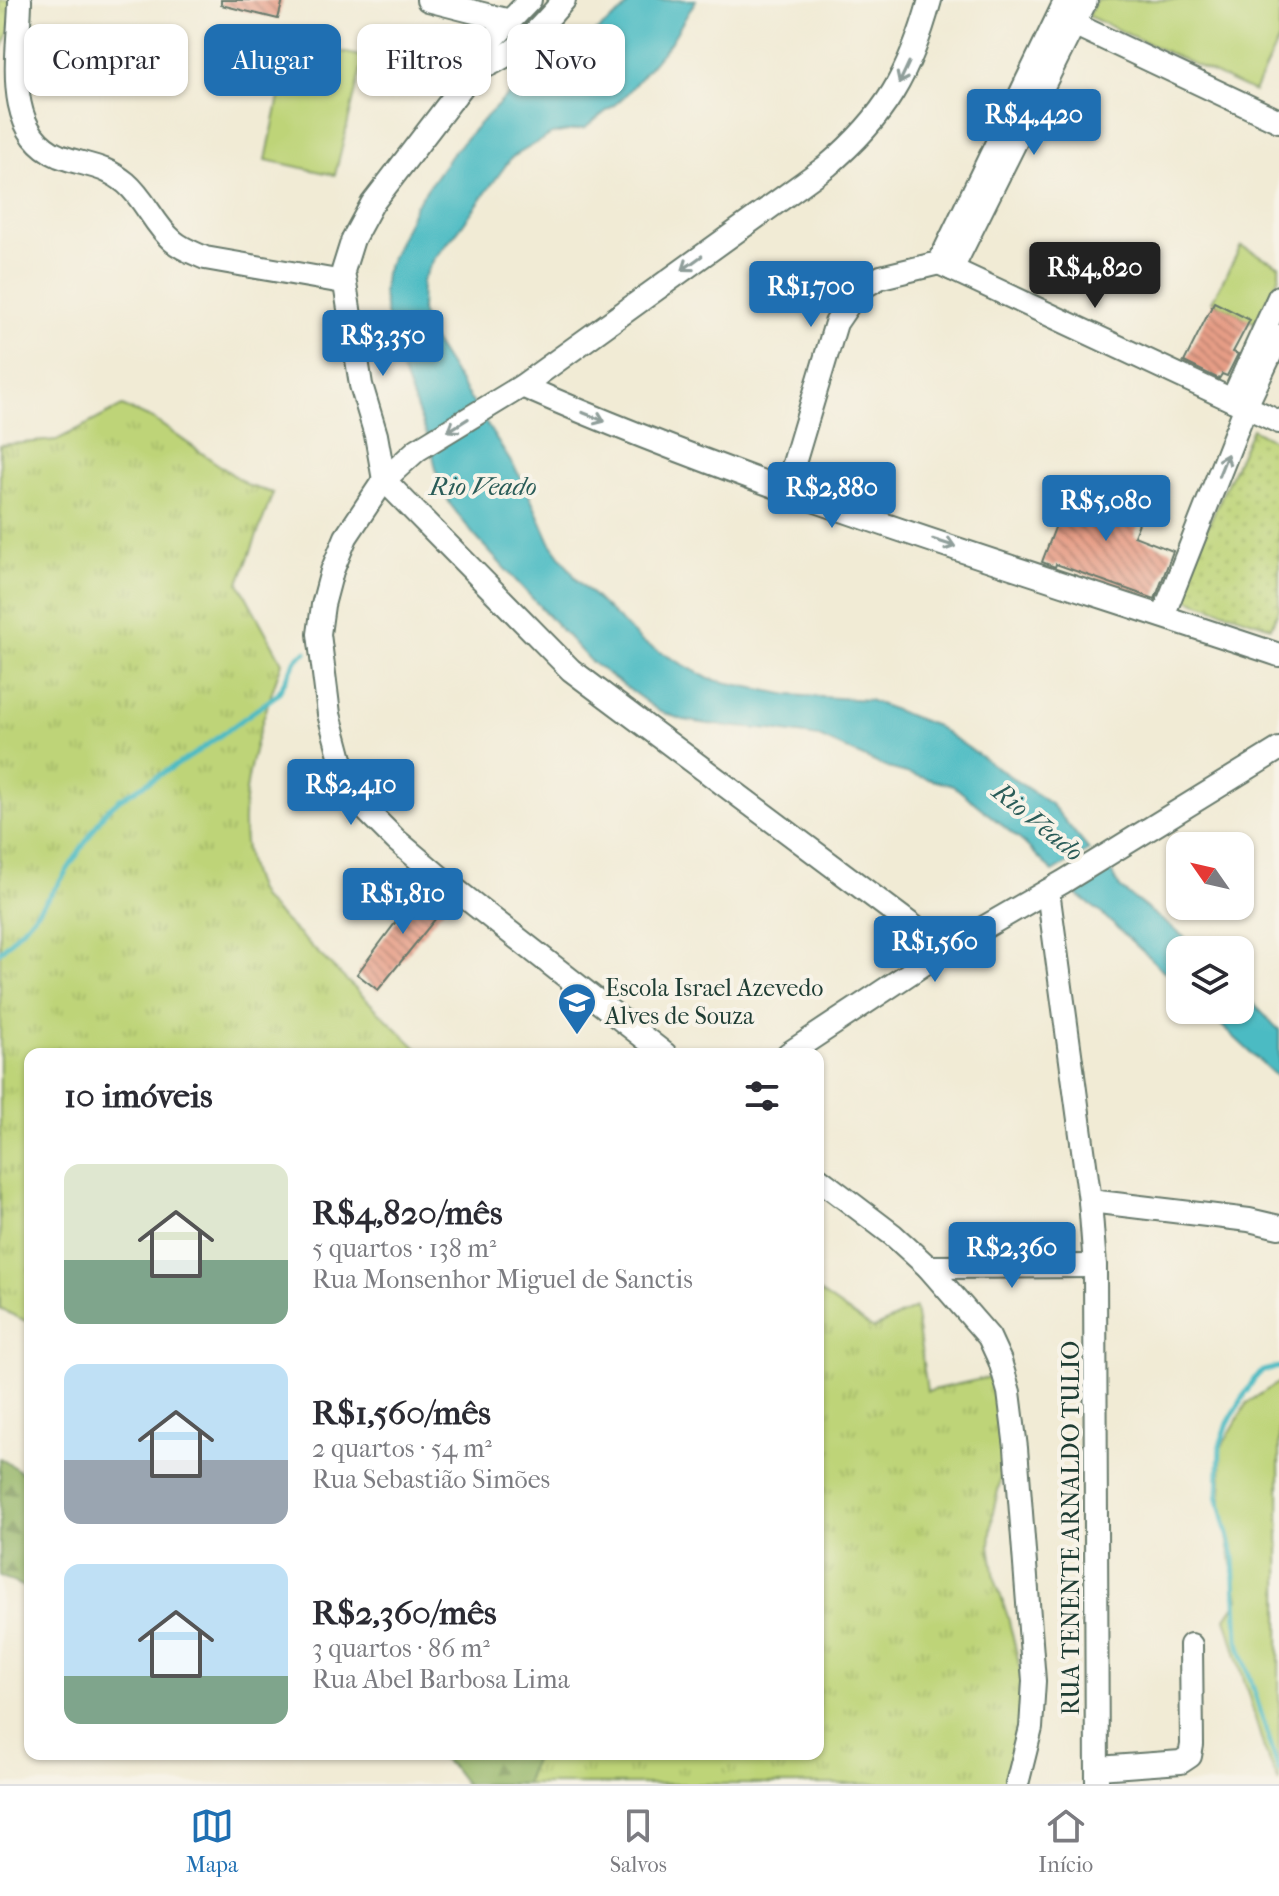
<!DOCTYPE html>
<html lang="pt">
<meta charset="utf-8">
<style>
:root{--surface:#fff;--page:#f7f7f7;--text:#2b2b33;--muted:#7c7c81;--line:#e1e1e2;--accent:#1f6fb2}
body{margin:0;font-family:"IM FELL French Canon",serif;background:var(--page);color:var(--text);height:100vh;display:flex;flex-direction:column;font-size:30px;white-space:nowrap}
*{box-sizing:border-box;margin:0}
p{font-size:26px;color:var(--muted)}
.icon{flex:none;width:44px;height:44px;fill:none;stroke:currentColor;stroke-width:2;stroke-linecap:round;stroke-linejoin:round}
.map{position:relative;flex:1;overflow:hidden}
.sheet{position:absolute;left:24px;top:1048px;width:800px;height:712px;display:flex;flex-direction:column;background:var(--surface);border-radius:16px;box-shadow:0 2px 6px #0004}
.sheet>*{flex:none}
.top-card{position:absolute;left:24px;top:24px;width:800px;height:72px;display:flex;gap:16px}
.needle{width:52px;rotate:304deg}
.buttons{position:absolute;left:1166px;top:832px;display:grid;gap:16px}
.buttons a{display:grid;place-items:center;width:88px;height:88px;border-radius:16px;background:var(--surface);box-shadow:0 2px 6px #0004;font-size:40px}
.price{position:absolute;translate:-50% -68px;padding:0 18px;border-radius:8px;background:var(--accent);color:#fff;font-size:26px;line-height:52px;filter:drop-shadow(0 2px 4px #0008)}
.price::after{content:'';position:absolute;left:50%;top:48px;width:24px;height:18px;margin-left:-12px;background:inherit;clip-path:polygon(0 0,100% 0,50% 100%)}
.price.on{background:#222;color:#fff}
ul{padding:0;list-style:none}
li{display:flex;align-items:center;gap:24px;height:200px;padding:0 40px}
li span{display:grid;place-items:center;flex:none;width:224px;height:160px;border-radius:16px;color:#555}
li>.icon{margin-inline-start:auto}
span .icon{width:96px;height:96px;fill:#fffc;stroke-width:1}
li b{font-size:34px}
h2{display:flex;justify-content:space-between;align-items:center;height:96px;padding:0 40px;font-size:34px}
.tag{padding:0 28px;border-radius:16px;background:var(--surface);box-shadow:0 2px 6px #0004;font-size:28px;line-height:72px}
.tag.on{background:var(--accent);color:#fff}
.menu{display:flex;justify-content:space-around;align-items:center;height:112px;border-top:2px solid var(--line);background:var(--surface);font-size:22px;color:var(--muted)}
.menu a{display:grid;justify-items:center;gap:4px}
.menu .on{color:var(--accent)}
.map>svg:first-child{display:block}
.grass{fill:url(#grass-tufts);stroke:#6e8856;stroke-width:2}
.forest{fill:url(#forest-firs);stroke:#5a7a4e;stroke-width:2}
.park{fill:url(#park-dots);stroke:#6e8856;stroke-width:2}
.pitch{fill:#bed478;stroke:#6e8856;stroke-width:2}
.water{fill:#4cbbc3;stroke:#367c7c;stroke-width:2}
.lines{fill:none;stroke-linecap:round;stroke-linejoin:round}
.stream{stroke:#4cbbc3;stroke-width:5}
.building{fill:url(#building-back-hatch)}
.minor-casing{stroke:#687a6c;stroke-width:26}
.minor{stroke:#fff;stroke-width:22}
.oneway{stroke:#8f9e9a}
.labels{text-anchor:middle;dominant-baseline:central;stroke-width:8;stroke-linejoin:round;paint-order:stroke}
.poi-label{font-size:24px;fill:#1f3d34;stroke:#f7f3e8;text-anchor:start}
.street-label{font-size:24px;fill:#1f3d34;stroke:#f7f3e8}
.water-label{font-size:26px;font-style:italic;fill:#2a5c58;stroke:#f7f3e8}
</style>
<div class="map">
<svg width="1279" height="1784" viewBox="0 0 1279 1784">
<defs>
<pattern id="grass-tufts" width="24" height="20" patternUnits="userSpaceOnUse" patternTransform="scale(2)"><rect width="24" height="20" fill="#bed478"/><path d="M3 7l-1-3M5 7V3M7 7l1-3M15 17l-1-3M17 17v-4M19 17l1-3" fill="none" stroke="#a3b768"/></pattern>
<pattern id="forest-firs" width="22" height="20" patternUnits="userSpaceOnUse" patternTransform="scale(2)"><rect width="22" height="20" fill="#96b668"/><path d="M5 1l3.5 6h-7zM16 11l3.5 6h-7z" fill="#7a9556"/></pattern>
<pattern id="park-dots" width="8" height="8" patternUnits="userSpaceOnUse" patternTransform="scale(2)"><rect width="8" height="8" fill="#bed478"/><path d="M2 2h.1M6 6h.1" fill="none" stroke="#a3b768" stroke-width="1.8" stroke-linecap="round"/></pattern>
<pattern id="building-back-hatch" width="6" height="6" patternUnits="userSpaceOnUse" patternTransform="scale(2)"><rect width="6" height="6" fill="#e69d86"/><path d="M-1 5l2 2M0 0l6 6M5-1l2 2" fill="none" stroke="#ba816e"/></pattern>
</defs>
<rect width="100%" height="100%" fill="#f7f3e8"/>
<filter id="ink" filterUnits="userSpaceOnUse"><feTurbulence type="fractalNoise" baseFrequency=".0125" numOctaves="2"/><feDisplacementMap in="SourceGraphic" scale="16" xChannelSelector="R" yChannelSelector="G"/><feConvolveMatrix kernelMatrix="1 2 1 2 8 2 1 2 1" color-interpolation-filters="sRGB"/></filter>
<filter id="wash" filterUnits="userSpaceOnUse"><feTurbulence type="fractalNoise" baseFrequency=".006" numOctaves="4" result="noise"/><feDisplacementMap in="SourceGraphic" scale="32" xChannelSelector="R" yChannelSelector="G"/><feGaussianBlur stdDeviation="1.8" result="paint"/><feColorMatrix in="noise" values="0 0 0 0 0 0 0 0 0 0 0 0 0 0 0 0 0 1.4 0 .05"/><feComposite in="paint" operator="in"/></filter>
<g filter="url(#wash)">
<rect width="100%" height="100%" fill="#f1ebd5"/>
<g class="grass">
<path d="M0,0h14l-4,31 -10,22z"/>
<path d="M122,406l31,13 96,67 24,7 -34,90 43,79c-25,76 -60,160 -20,237l161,155h-393v269l-30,-14v-864l57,-5z"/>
<path d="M818,1291l55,38 42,-21 12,83 77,-17 3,65 -7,43 -7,30 -3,33 5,34 13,38 23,97 -19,70h-487l11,-30h282z"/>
</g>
<g class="forest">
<path d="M0,1458l30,20v112l-30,-14z"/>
<path d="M434,1754h102l-11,30h-60l-14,-18z"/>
</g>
<path class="park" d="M1252,429l27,14v166l-8,18 -90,-30 25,-67z"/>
<g class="pitch">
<path d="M1096,0h183v39l-25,53 -166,-76z"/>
<path d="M291,40l73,17 -29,118 -69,-15z"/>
<path d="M1241,246l38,19v12l-24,46 -43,-22z"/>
<path d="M1279,1382v401l-15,-34 -38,-131 13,-19 -17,-89 -1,-62 26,-45z"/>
</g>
<g class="water">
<path d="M632,0h64l-26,43 -47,55 -38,30 -33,6 -41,24 -53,73 -24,28 -12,22 -1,30 11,28 91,142 27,61 28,39 64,61 67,37 80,16 80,5 67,26 116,79 37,45 -36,22 -29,-29 -70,-57 -66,-18 -69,-31 -48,-7 -57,-5 -31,-5 -24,-9 -69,-50 -116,-126 -24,-31 -12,-26 -7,-32 -40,-104 -8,-47 2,-22 30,-67 36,-51 25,-28 38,-38 36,-22 73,-56z"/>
<path d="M1109,867l11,21 81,62h-21v36l-80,-74 -28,-21z"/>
<path d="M1240,990l39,40v49l-74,-69h35z"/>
</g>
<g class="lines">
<g class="stream">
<path d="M0,952l33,-35 24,-31 48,-74 15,-13 73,-44 85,-61 19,-36 9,-6"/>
<path d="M1279,1367l-16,4 -9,8 -26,44 -8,22 -2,50 16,63 4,81 41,132"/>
</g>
</g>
<g id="blocks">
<g class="building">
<path d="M221,0h62l-5,19 -57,-14z"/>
<path d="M1214,302l36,18 -17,32 5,2 -11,22 -5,-2 -3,5 -35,-17z"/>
<path d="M1072,483l72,27 -10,26 39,15 -18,48 -99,-35 -1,3 -13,-5z"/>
<path d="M425,883l24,19 -71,88 -21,-16z"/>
</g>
</g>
</g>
<g filter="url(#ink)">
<use href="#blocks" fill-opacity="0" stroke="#687a6c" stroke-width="2"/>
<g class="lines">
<g class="minor-casing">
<g id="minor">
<path d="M20,0c0,49 -20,131 39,156 26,10 44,8 67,27 19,16 28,42 47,58 9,8 21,12 32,17l138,24"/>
<path d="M428,0l82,21"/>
<path d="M1063,19l216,102"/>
<path d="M474,71c41,-15 62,-38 90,-71"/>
<path d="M939,263l340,159"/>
<path d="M939,263l127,-263"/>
<path d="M952,269l134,-269"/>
<path d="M522,386c245,108 504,184 757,269"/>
<path d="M1232,400l47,-103"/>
<path d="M384,480l187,190 374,280"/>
<path d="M384,480l-8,-45 -15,-50 -18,-114 10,-32 19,-35 102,-133 12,-25 44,-46"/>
<path d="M786,490l50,-167 17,-25 12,-12 16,-9 58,-14"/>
<path d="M1163,616l83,-210 33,-70"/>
<path d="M1048,891l42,310 5,65 2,518"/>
<path d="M665,1054l-223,-175 -46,-39 -30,-30 -25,-51 -12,-45 -10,-80 4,-29 9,-34 14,-34 38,-57 33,-30 105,-64 305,-220c59,-50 83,-93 103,-166"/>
<path d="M788,1054l157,-104 118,-68 216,-133"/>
<path d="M818,1178l75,57 35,32 61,70 11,24 9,31 7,56 18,233 -3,47 -14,56"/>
<path d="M1090,1201l159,19 30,7"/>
<path d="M928,1267l167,-1"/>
<path d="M1098,1768l83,-6 9,-6 2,-11 -1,-100"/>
</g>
</g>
<use href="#minor" class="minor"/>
</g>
<defs><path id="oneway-shaft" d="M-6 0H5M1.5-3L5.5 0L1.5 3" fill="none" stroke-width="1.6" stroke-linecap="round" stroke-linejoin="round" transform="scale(2)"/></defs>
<g class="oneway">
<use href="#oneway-shaft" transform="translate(904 73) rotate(115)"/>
<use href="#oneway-shaft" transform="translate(692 263) rotate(144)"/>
<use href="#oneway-shaft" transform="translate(594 417) rotate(22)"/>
<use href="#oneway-shaft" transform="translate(458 425) rotate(148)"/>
<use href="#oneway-shaft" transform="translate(1223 465) rotate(-68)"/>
<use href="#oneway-shaft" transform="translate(944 543) rotate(18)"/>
</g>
</g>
<defs>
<g id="school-pin" transform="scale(2)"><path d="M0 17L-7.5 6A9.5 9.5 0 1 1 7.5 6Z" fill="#1f6fb2" stroke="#f7f3e8"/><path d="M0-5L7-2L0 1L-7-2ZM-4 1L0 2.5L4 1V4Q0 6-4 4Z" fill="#fff"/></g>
</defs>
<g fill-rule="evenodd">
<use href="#school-pin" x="577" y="1002"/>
</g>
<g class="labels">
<g class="poi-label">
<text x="605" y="988">Escola Israel Azevedo<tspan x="605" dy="28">Alves de Souza</tspan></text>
</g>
<g class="street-label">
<text transform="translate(1071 1528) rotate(-90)">RUA TENENTE ARNALDO TULIO</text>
</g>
<g class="water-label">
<text x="483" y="486">Rio Veado</text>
<text transform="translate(1038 822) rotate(39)">Rio Veado</text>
</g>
</g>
</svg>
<div class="buttons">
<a><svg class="needle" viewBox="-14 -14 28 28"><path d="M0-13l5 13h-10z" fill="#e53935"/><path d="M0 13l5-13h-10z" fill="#7c7c81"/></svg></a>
<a><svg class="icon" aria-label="layers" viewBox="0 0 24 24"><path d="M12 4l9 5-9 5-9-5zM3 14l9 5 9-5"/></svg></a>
</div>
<b class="price" style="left:1034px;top:157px">R$4,420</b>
<b class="price on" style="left:1095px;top:310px">R$4,820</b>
<b class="price" style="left:811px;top:329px">R$1,700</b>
<b class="price" style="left:383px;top:378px">R$3,350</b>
<b class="price" style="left:832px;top:530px">R$2,880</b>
<b class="price" style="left:1106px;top:543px">R$5,080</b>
<b class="price" style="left:351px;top:827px">R$2,410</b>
<b class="price" style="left:403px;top:936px">R$1,810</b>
<b class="price" style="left:935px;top:984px">R$1,560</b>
<b class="price" style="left:1012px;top:1290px">R$2,360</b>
<div class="top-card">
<a class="tag">Comprar</a>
<a class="tag on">Alugar</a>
<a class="tag">Filtros</a>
<a class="tag">Novo</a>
</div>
<section class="sheet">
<h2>10 imóveis<svg class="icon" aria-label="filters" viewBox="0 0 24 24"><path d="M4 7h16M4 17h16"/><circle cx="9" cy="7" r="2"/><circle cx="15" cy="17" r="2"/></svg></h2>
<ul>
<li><span style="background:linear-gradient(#dfe7d0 60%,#7fa58c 0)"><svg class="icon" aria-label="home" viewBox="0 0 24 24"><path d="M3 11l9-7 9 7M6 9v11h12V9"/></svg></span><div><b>R$4,820/mês</b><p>5 quartos · 138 m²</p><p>Rua Monsenhor Miguel de Sanctis</p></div></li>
<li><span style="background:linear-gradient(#bfe0f5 60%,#9aa5b1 0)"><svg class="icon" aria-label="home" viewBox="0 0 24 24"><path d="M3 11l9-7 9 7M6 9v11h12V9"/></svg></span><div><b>R$1,560/mês</b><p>2 quartos · 54 m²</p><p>Rua Sebastião Simões</p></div></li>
<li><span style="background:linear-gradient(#bfe0f5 70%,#7fa58c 0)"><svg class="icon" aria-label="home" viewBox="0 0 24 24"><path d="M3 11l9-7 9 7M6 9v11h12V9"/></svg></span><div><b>R$2,360/mês</b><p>3 quartos · 86 m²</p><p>Rua Abel Barbosa Lima</p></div></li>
</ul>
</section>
</div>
<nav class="menu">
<a class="on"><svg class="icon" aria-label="map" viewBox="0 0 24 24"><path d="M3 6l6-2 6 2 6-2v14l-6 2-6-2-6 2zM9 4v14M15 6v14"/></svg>Mapa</a>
<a><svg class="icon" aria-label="saved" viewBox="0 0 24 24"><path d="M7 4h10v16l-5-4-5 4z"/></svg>Salvos</a>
<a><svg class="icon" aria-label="home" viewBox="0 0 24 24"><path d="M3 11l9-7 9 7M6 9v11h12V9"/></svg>Início</a>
</nav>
